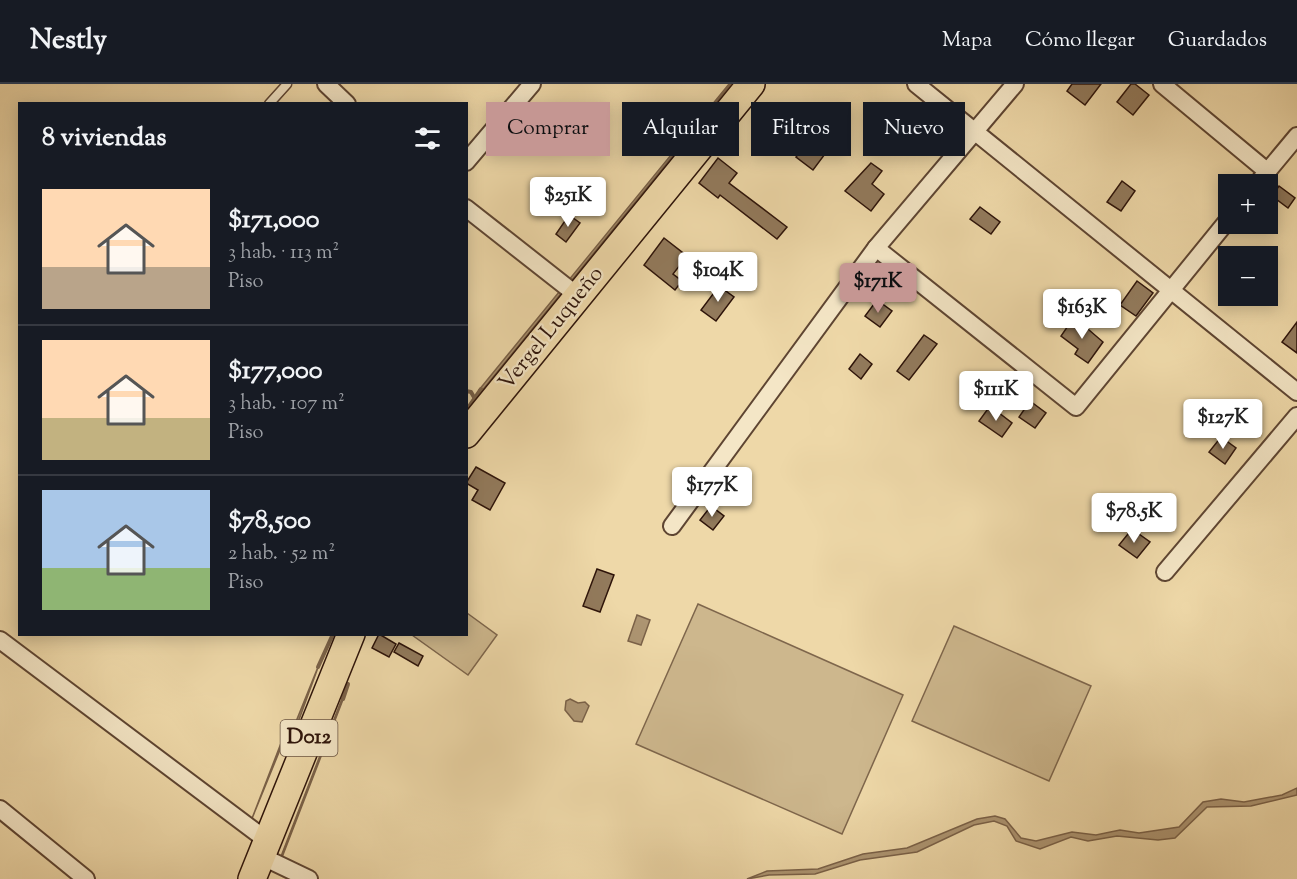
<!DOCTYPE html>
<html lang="es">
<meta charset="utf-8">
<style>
:root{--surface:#171b24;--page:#20242c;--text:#f1f3f6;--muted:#9ea1a6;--line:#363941;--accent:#c59692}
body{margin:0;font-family:"Sorts Mill Goudy",serif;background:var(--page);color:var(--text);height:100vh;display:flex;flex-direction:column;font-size:22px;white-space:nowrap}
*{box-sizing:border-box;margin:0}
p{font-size:20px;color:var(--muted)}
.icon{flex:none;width:33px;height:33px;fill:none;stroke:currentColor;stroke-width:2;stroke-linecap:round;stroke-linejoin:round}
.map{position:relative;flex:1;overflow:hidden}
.sheet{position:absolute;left:18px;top:18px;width:450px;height:534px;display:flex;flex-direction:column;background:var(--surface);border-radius:0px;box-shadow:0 3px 15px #0003}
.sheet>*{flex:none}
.banner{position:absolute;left:486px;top:18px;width:570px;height:54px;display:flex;gap:12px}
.tools{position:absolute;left:1218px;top:90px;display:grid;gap:12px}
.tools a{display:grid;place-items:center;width:60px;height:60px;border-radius:0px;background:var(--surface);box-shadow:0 3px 15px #0003;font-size:30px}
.price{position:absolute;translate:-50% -51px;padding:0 14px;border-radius:6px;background:#fff;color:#222;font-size:20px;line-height:39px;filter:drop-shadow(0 2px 3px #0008)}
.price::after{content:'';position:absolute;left:50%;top:36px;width:18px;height:14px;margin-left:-9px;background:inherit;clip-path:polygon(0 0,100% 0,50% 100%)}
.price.current{background:var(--accent);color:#111}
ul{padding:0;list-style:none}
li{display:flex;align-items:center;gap:18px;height:150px;padding:0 24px}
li+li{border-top:2px solid var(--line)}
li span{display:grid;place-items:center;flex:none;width:168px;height:120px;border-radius:0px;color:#555}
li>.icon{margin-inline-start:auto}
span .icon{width:72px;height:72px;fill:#fffc;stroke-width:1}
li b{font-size:26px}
h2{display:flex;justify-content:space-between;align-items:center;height:72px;padding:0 24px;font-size:26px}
.tag{padding:0 21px;border-radius:0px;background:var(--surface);box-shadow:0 3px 15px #0003;font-size:21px;line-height:54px}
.tag.current{background:var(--accent);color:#111}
header{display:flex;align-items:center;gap:36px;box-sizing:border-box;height:84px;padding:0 30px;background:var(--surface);border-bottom:2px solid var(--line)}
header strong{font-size:28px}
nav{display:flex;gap:33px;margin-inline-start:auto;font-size:21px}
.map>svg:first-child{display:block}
.green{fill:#cdb78d;stroke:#7e664c;stroke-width:1.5}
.water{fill:#ad9572;stroke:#7a6148;stroke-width:1.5}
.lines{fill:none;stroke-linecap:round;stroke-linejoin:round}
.stream{stroke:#7a6148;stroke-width:4}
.building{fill:#927a5c;stroke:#2e140a;stroke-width:1.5}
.lane-casing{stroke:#5e4532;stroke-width:11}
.street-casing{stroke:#5e4532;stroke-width:20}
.primary-casing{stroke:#2e140a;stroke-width:30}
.lane{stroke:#f4e6c6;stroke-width:8}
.street{stroke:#f4e6c6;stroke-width:16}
.primary{stroke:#eed8a8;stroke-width:27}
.labels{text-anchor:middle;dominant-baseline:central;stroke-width:4.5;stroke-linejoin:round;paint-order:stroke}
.shield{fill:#f4e6c6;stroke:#695342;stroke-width:1.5}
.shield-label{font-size:21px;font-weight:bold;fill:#2e140a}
.street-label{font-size:22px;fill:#2e140a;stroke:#f4e6c6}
</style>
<header>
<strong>Nestly</strong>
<nav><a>Mapa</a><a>Cómo llegar</a><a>Guardados</a></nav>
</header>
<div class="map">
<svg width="1297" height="795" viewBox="0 0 1297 795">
<rect width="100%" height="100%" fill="#eed8a8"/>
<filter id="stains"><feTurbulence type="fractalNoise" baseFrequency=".00333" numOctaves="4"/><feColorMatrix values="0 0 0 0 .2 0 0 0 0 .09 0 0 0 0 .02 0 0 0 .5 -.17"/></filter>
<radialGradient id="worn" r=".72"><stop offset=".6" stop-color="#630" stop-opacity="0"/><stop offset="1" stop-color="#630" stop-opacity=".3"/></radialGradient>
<g class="green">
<path d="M698,520l205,91 -61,139 -206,-90z"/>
<path d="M467,529l30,22 -29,40 -56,-40 54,-1z"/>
<path d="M954,542l137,60 -42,95 -137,-60z"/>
</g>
<g class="water">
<path d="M729,0h2l-250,308 -2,-2z"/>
<path d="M637,531l13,5 -9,25 -13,-4z"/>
<path d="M320,578l-23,63 -13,15 -33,81 32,-83 12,-14z"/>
<path d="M343,612l1,1 -63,163 -1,-1z"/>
<path d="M570,615l8,4 7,-1 4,4 -7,16 -8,-1 -9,-11 1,-9z"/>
<path d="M1297,704v7l-46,11 -44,1 -32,31 -17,2 -41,-4 -29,5 -17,-4 -31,12 -24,-8 -9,-15 -13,-5 -20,4 -57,27 -57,8 -45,14 -46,1 -22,4 20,-8 51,-2 45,-15 44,-6 70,-29 18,-3 10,3 16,19 15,3 36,-9 24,3 24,-5 19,3 40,-6 24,-25 18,-3 23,3 38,-7z"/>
</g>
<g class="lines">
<g class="stream">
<path d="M466,307l5,1 4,7"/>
<path d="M466,327l15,-22"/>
<path d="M318,583l15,-33"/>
<path d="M343,615l5,-15"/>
</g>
</g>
<g class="building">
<path d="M1072,0h29l-16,21 -18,-14z"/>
<path d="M1131,0h4l14,11 -16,20 -16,-13z"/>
<path d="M887,28l14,10 -14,18 -13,-11z"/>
<path d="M808,57l17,13 -12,16 -17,-13z"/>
<path d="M718,74l19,15 -8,10 58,44 -10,12 -57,-44 -2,3 -19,-15z"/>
<path d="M871,79l11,8 -10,13 12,10 -13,17 -26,-20z"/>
<path d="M1122,97l13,10 -14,20 -14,-9z"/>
<path d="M1279,102l16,12 -7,10 -16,-12z"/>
<path d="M980,123l20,15 -9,12 -21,-15z"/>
<path d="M569,131l11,8 -14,19 -10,-8z"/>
<path d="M664,154l23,18 -14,18 9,7 -7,9 -31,-25z"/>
<path d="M1137,197l16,12 -17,23 -16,-11z"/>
<path d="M719,202l15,11 -18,24 -15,-11z"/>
<path d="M877,216l15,11 -12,16 -15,-11z"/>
<path d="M1074,233l29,25 -15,21 -13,-9 3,-5 -17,-13z"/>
<path d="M1297,238v31l-15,-11z"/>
<path d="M924,251l13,9 -28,36 -12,-9z"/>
<path d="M860,270l12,10 -11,15 -12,-10z"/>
<path d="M1030,317l16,12 -11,15 -16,-11z"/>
<path d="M990,322l22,17 -10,14 -23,-16z"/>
<path d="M1221,353l15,11 -11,16 -16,-12z"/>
<path d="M476,383l29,16 -15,27 -18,-10 6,-10 -12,-7z"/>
<path d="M711,422l13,10 -11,14 -13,-10z"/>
<path d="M1132,445l18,13 -13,16 -18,-13z"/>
<path d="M597,485l17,6 -14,37 -17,-6z"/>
<path d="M379,550l17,10 -7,13 -17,-9z"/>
<path d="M399,559l24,13 -5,10 -24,-14z"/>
</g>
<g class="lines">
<g class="lane-casing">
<path id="lane" d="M269,20l18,-20"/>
</g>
<g class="street-casing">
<g id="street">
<path d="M326,0l21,20"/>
<path d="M916,0l381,308"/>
<path d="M1162,0l106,88"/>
<path d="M466,78l66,-78"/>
<path d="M1257,100l40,-48"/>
<path d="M466,124l112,88"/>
<path d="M876,164l200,159 152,-187"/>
<path d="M672,442l204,-278 139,-164"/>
<path d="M1165,488l132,-156"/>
<path d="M0,556l269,202"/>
<path d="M0,725l86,70"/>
<path d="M263,773l46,22"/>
</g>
</g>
<g class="primary-casing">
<g id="primary">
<path d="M466,350l285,-350"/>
<path d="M252,795l99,-245"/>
</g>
</g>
<use href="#lane" class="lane"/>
<use href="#street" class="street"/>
<use href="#primary" class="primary"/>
</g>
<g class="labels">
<rect class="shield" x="280.5" y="636" width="57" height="36" rx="4.5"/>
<g class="shield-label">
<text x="309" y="654">D012</text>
</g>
<g class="street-label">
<text transform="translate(552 245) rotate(-51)">Vergel Luqueño</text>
</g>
</g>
<rect width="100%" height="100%" filter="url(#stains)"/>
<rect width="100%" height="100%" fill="url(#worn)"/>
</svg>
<div class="tools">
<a>+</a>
<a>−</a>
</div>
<b class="price" style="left:568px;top:144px">$251K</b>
<b class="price" style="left:718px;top:219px">$104K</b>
<b class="price current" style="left:878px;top:230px">$171K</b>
<b class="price" style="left:1082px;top:256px">$163K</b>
<b class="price" style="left:996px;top:338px">$111K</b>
<b class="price" style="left:1223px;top:366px">$127K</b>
<b class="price" style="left:712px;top:434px">$177K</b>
<b class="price" style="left:1134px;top:460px">$78.5K</b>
<div class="banner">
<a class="tag current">Comprar</a>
<a class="tag">Alquilar</a>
<a class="tag">Filtros</a>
<a class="tag">Nuevo</a>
</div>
<section class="sheet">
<h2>8 viviendas<svg class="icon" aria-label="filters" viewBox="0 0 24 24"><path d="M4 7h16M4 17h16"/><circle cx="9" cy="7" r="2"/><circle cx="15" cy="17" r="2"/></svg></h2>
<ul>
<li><span style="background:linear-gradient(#ffd9b3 65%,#b9a48a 0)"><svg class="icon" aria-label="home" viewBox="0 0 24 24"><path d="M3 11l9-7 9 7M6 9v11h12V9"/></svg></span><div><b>$171,000</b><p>3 hab. · 113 m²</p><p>Piso</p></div></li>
<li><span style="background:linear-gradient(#ffd9b3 65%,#c2b280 0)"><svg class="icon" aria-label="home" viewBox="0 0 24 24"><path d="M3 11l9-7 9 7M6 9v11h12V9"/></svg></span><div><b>$177,000</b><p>3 hab. · 107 m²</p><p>Piso</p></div></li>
<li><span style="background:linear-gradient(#a9c7e8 65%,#8fb573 0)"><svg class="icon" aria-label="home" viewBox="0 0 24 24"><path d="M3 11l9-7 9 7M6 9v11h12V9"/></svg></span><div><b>$78,500</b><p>2 hab. · 52 m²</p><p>Piso</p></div></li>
</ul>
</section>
</div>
